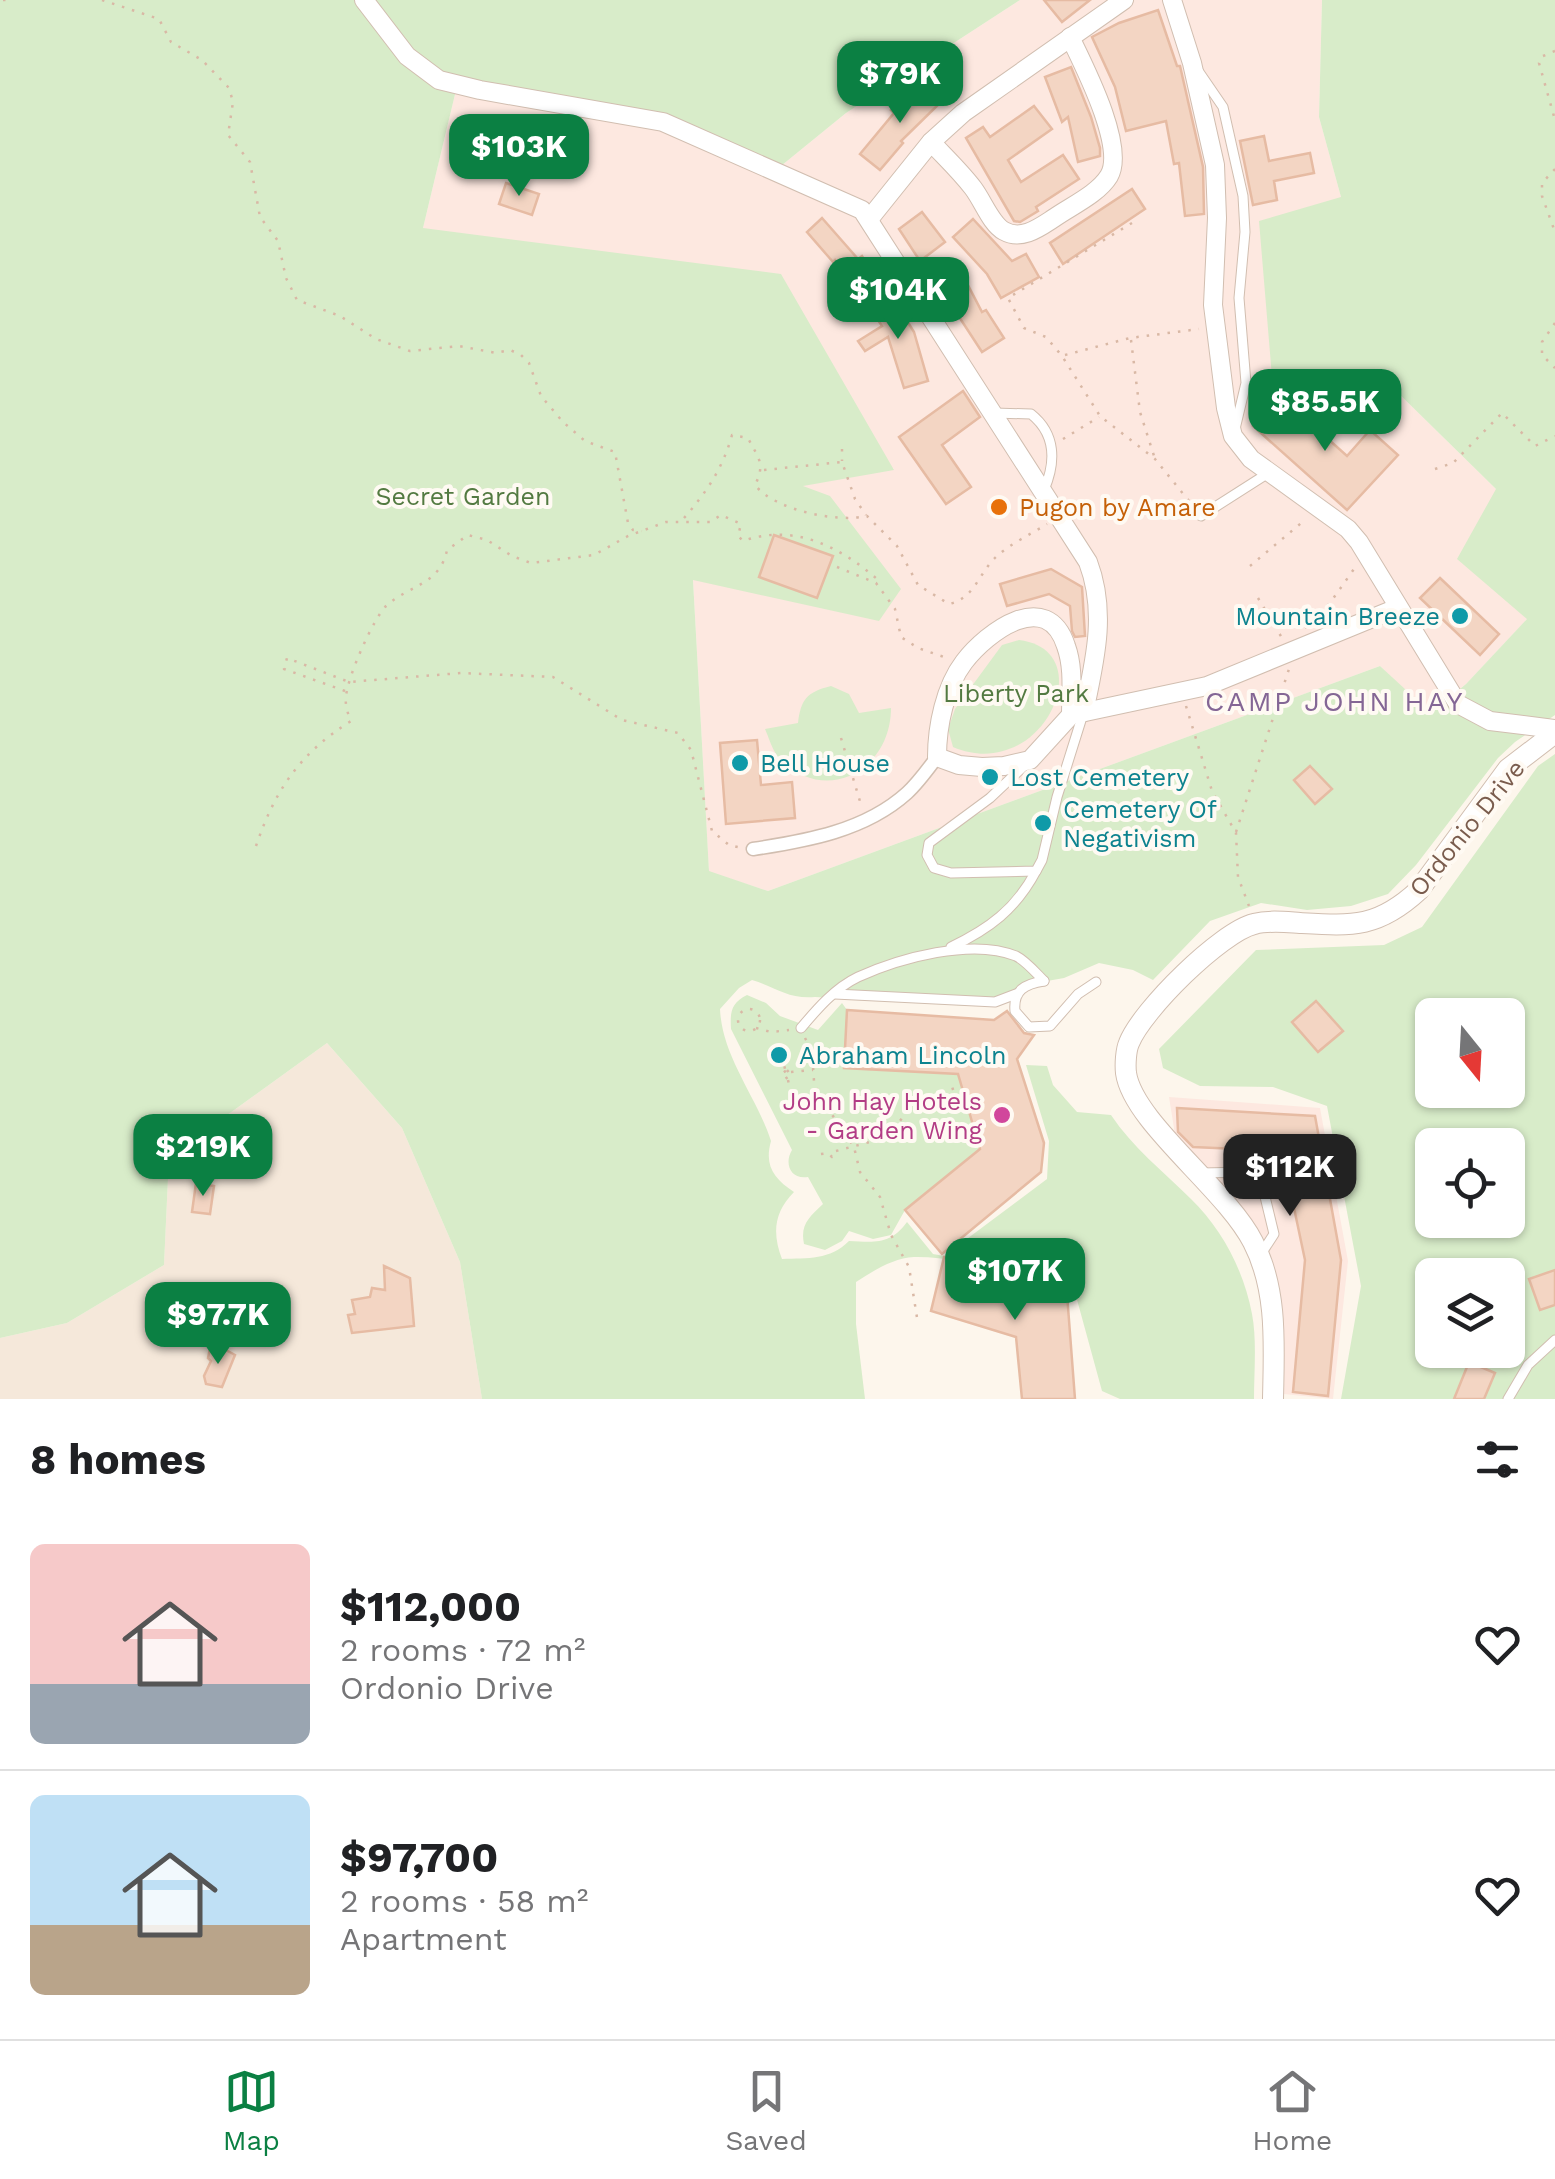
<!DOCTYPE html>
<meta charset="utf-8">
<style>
:root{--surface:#fff;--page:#f6f6f6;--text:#202124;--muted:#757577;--line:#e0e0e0;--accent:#0b8043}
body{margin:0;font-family:"Work Sans",sans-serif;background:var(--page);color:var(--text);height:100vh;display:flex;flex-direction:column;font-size:38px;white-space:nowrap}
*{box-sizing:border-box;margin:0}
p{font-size:32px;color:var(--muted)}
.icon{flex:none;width:55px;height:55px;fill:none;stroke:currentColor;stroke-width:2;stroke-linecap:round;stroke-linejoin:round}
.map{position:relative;height:1399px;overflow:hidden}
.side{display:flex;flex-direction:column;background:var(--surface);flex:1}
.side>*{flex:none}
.needle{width:65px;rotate:162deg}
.buttons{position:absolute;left:1415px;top:998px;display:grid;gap:20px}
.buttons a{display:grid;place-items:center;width:110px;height:110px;border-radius:15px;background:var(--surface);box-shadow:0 2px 8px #0004;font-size:50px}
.price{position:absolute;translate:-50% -85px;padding:0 22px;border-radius:20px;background:var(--accent);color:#fff;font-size:32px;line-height:65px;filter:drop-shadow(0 2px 5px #0008)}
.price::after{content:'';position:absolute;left:50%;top:60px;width:30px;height:22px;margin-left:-15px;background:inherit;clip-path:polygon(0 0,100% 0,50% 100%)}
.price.on{background:#222;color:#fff}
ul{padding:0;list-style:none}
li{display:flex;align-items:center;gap:30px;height:250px;padding:0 30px}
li+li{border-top:2px solid var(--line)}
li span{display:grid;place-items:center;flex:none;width:280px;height:200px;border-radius:15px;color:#555}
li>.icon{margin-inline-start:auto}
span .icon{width:120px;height:120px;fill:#fffc;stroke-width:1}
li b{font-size:42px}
h2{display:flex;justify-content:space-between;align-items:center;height:120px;padding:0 30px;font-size:42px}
.dock{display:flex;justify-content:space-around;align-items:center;height:140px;border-top:2px solid var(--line);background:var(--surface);font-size:28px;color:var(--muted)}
.dock a{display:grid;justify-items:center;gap:5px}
.dock .on{color:var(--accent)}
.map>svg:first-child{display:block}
.residential{fill:#f5e8da}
.commercial{fill:#fde8e0}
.green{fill:#d8ecc9;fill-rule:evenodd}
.building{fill:#f3d5c3;stroke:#e6bba3;stroke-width:2.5}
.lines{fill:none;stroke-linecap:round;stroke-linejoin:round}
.service-casing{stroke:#d1beb0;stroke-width:11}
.pedestrian-casing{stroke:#d1beb0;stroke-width:15}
.minor-casing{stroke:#d1beb0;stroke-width:20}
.tertiary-casing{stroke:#d1beb0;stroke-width:22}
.path{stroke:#d9b8a5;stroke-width:2.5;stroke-dasharray:2.5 8;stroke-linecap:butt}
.service{stroke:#fff;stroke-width:9}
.pedestrian{stroke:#fff;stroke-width:12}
.minor{stroke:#fff;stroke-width:18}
.tertiary{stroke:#fff;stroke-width:20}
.food-dot{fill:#e8710a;stroke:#fffaf3;stroke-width:4}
.culture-dot{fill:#0f9aa8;stroke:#fffaf3;stroke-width:4}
.hotel-dot{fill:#d1479c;stroke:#fffaf3;stroke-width:4}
.labels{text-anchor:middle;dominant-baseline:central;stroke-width:8;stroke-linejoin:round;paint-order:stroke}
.park-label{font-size:25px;fill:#537a41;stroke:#fffaf3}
.food-label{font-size:25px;fill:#c56008;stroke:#fffaf3;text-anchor:start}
.culture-label{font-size:25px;fill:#0d838f;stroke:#fffaf3;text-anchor:start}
.street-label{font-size:25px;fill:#7a5c4d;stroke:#fffaf3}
.hotel-label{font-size:25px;fill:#b23c85;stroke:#fffaf3;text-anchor:end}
.neighbourhood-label{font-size:28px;letter-spacing:2.5px;fill:#846695;stroke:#fffaf3}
</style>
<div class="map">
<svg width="1555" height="1399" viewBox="0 0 1555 1399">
<rect width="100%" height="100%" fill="#fdf6ec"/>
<path class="residential" d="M327,1043l75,85 58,134 22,137h-482v-61l67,-15 97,-58 5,-108z"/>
<g class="commercial">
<path d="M1020,0h302l-3,117 22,80 1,233 49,-44 105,103 32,129 -62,66 -36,30 -50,-48 -612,225 -59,-19 -16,-293 34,-80 167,-30 -471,-241 34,-142 206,36 113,48 70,-57z"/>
<path d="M1169,1097l151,11 28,153 -15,138 -59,-6 -5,-117 -92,-129z"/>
</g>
<g class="green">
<path d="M0,0h1020l-174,113 -70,57 -113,-48 -206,-36 -34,142 358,46 113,196 -91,16 27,10 71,93 -22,32 -186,-41 16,291 59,20 612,-225 51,47 35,-29 61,-65 -70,-60 39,-70 -104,-102 -49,43 -71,-53 -13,-156 82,-24 -22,-80 3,-117h233v715l-40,27 -17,16 -82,107 -28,29 -37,12 -44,4 -46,-7 -51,18 -57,59 -20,-10 -34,-7 -35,15 -45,8 -17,12 -30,8 -157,-9c-28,2 -37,-9 -63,-17l-13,8 -19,21c2,48 37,88 51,132 -7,25 3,38 23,51 -20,20 -22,41 -12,67 26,-1 48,1 67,-18 27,1 41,4 58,-19l26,32 11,2 103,-77 2,-38 -23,-76 21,1 6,19 24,27 34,3c22,33 52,56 80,84 31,30 53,72 61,115 5,26 2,58 2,85h-134l-18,-8 -26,-95c-50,-17 -109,-40 -162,-39 -21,1 -41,14 -58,25v42l9,75h-383l-22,-137 -58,-134 -75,-85 -158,114 -5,108 -97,58 -67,15z"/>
<path d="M1019,640c84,10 23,145 -66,107l-5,-18 7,-20 47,-64z"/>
<path d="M831,686l18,8 10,19 32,-5c0,63 -67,99 -113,49 -6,-8 -9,-19 -13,-28l33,-6c3,-24 9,-31 33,-37z"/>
<path d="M1555,754v645h-214l20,-113 -34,-180 -54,-19 -73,-1 -37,-18 -4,-19 97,-99 128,-5 38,-18 116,-161zM1432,1015h76v75h-76zM1432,1145h76v75h-76zM1432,1275h76v75h-76z"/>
<path d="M747,995l19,8 14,13 38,14 24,-27 5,7 -3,58 114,6 22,75 -75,61 -14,25 -18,4 -24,-8 -7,10 -17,9 -21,-6c-4,-19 5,-27 19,-40l-15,-27c-18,3 -24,-14 -16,-27l-61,-121c-1,-17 0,-26 16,-34z"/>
</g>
<g class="building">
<path d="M1044,0h46l-28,22z"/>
<path d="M1158,10l19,56h3l23,101 1,47 -19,2 -6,-53 -5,1 -8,-43 -40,10 -11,-44 -23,-50 27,-14z"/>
<path d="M1071,67l20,50 9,31v8l-22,6 -10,-45 -6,5 -17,-45z"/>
<path d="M920,83l20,20 -39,38 2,2 -23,27 -20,-16 34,-41 -3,-3z"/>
<path d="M1034,106l18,23 -44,31 13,22 42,-27 16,24 -43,28 2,4 -18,11 -6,-1 -48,-83 17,-11 7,10z"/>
<path d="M481,129l32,13 -11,27 -12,-5 -5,12 -13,-5 5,-13 -7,-3z"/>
<path d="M1264,136l5,25 41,-8 4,20 -40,8 3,19 -24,5 -13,-64z"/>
<path d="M506,183l33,11 -7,21 -33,-11z"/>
<path d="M1132,189l13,20 -82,55 -13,-21z"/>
<path d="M922,212l23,30 -25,19 -21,-32z"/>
<path d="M822,218l36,41 4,-3 21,33 -17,12h-5l-26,-41 -2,2 -26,-30z"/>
<path d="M973,219l39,42 14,-7 13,23 -38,21 -14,-24 -34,-37z"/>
<path d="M957,264l25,48 4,-2 18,28 -22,14 -28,-43 -3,1 -18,-34z"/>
<path d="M889,298l2,4 3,-2 20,32 14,49 -24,7 -16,-51 -23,14 -7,-10 24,-15 -12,-18z"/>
<path d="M963,391l17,26 -38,28 29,42 -25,17 -47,-67z"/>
<path d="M1280,396l67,60 23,-26 28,25 -51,55 -94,-84z"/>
<path d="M774,535l59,21 -16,42 -58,-21z"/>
<path d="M1051,569l31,18 3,49 -10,1 -3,-6 -2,-25 -21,-12 -42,12 -7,-22z"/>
<path d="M1440,578l59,56 -19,21 -60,-57z"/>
<path d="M757,740l4,45 31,-3 3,36 -69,6 -6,-81z"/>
<path d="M1310,766l22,23 -17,15 -21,-24z"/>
<path d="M1316,1001l27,30 -25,21 -26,-30z"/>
<path d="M847,1010l147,10 13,-9 17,22 10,2 -17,24 27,84 -3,29 -99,82 -37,-44 75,-61 -22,-75 -114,-6z"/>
<path d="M1177,1108l138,8 26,144 -13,136 -35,-4 12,-132 -23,-109 -89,-4 -15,-15z"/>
<path d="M196,1183l18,3 -4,28 -18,-2z"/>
<path d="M944,1257l123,37 8,105h-53l-6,-62 -85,-26z"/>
<path d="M384,1266l26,12 4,48 -62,7 -4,-18 7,-1 -3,-14 18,-3 2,-9 13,2z"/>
<path d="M1555,1270v35l-15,5 -11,-31z"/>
<path d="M210,1348l14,1 11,6 -13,32 -16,-3 -2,-8 7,-15 -3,-3z"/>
<path d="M1469,1362l26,11 -11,26h-30z"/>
</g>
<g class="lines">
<g class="service-casing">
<g id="service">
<path d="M1199,72l24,35 20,89 2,36 -6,66 7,85 -11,46"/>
<path d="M994,413l37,1c25,20 25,48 13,76"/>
<path d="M1201,516l69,-44"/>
<path d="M1026,764l-36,34 -61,45 -2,12 7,13 17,5 85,-2 6,-11 15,-63 26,-83"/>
<path d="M951,947c38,-18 65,-38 85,-76"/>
<path d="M1044,981c-19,3 -31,9 -29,30l14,16 21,-1 28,-32 18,-12"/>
<path d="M835,994l160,8 21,-8"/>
<path d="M801,1028c16,-19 34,-40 57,-51 42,-19 114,-39 158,-21 10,5 20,17 28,25"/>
<path d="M1200,1173l52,-1 8,4 14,58 -13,20"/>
<path d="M1508,1399l20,-34 27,-25"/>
</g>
</g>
<g class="pedestrian-casing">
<path id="pedestrian" d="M753,849c53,-8 112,-18 154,-56 11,-10 21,-24 30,-36"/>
</g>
<g class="minor-casing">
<g id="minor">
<path d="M364,0l43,56 32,24 41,10 183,32 199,88 226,352c19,50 7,98 -4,150"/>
<path d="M1172,0l20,63 23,102 2,53 -4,87 13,103 7,28 18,23 97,70 11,13 99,162 32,17 65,8"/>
<path d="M931,142c14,15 29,29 42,46 10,13 18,36 31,43 18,10 36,-4 50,-13 17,-12 44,-24 55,-42 17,-29 -25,-110 -39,-139"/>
<path d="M870,218l61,-76 32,-29 161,-113"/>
<path d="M1071,715c0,-23 3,-47 -5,-69 -19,-59 -79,-14 -102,16 -19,25 -27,64 -27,95l22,8 23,2 22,-1 26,-6 41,-45 136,-29 190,-78"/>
</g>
</g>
<g class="tertiary-casing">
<path id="tertiary" d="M1273,1399c1,-53 5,-109 -20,-157 -27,-53 -120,-120 -127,-169 -1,-9 0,-23 3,-30 13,-33 92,-111 125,-119 15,-4 31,-2 46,-1 53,3 78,5 119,-33l89,-121 47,-36"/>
</g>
<g class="path">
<path d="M3,0h5"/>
<path d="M102,0l57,19 12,23 31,18 27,28 4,14 -5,33 22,27 10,55 18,24 8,37 11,22 43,16 36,23 34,12 49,-5 37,7 14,-3 11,5 8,8 12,33 22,26 22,19 30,11 13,71 5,7 9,1"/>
<path d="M1555,51l-12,5 -4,7 16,57"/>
<path d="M1555,169l-13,14v13l13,36"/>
<path d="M1132,223l-124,75 16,30 22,9 16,19 38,60 55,43 38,47"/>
<path d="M1555,323l-13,19v13l13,13"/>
<path d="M1131,340l9,72 15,47"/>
<path d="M1065,355l65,-17 69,-9"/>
<path d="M1063,439l36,-22"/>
<path d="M842,449v12"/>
<path d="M1435,469l18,-6 49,-50 33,33 20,-10"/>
<path d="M764,470l78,-8 13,37 11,16"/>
<path d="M684,518c22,-25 39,-50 48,-83l16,3c10,20 18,25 7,47 19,25 82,38 112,31l30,30 21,39 31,19c25,-6 29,-28 44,-44 14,-15 37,-25 54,-36"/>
<path d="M1250,566l56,-47"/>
<path d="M837,567l39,16 19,26 6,28 17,11 29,10"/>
<path d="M1258,598l24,40"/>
<path d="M1305,628l25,-25 24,-34"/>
<path d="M345,691l-61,-22 3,-11 62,24 112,-9 92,4 69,43 56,13 13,17 21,81 17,14 13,3"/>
<path d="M1186,706l26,85 24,42 2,44 11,29"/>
<path d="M841,738l21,70"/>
<path d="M1236,832l53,-163"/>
<path d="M256,846c19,-56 44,-93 95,-125 -3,-7 -6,-15 -5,-23 0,-18 27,-79 40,-92 23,-21 54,-21 61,-56l21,-15 19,5 25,16 19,7 63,-8 34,-19 38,-14h44l11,-7 20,9 -3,12 5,5c50,-18 96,5 134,38l-1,4"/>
<circle cx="749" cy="1020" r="11"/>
<path d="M756,1028l15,4 18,-2"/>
<path d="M805,1038l7,13 2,30 6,16 34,50 6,25 20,25 11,38 18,32 9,57"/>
<path d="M782,1056l3,13"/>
<path d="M787,1070l4,5 -6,4 -2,-6z"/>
<path d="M791,1072l22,-2"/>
<path d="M788,1080l3,13"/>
<path d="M836,1151l45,-12 10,-6 23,-31 47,-16"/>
<path d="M821,1154l7,-1 4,4 4,-3"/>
</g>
<use href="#service" class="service"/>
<use href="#pedestrian" class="pedestrian"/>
<use href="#minor" class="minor"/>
<use href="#tertiary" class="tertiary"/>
</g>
<circle class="food-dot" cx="999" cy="507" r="10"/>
<g class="culture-dot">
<circle cx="1460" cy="616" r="10"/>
<circle cx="740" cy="763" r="10"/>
<circle cx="990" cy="777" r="10"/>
<circle cx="1043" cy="823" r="10"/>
<circle cx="779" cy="1055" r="10"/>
</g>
<circle class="hotel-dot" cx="1002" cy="1115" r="10"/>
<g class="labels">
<g class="park-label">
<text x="463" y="496">Secret Garden</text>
<text x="1016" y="693">Liberty Park</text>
</g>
<g class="food-label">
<text x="1019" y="507">Pugon by Amare</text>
</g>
<g class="culture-label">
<text x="1440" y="616" text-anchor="end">Mountain Breeze</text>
<text x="760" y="763">Bell House</text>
<text x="1010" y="777">Lost Cemetery</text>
<text x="1063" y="809">Cemetery Of<tspan x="1063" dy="29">Negativism</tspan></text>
<text x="799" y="1055">Abraham Lincoln</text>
</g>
<g class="street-label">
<text transform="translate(1467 828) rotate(-51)">Ordonio Drive</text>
</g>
<g class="hotel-label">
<text x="982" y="1101">John Hay Hotels<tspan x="982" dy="29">- Garden Wing</tspan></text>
</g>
<g class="neighbourhood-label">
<text x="1335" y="701">CAMP JOHN HAY</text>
</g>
</g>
</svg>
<div class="buttons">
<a><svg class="needle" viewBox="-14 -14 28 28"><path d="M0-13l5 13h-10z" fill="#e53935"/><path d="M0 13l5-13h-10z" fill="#757577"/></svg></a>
<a><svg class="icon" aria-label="locate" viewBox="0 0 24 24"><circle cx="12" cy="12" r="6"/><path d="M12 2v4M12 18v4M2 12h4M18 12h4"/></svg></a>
<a><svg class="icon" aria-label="layers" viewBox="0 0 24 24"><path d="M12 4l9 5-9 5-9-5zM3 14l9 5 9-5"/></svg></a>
</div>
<b class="price" style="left:900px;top:126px">$79K</b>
<b class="price" style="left:519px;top:199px">$103K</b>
<b class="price" style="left:898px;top:342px">$104K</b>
<b class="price" style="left:1325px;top:454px">$85.5K</b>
<b class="price" style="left:203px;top:1199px">$219K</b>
<b class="price on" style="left:1290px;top:1219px">$112K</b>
<b class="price" style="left:1015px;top:1323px">$107K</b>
<b class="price" style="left:218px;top:1367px">$97.7K</b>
</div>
<section class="side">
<h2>8 homes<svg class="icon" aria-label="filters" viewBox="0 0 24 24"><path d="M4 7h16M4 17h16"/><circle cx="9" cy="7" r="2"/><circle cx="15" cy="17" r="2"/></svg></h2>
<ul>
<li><span style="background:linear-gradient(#f6c9c9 70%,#9aa5b1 0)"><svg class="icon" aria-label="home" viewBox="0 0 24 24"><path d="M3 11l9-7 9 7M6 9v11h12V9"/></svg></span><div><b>$112,000</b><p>2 rooms · 72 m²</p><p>Ordonio Drive</p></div><svg class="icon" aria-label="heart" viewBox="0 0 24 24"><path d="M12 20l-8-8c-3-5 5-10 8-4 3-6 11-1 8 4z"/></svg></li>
<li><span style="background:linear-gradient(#bfe0f5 65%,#b9a48a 0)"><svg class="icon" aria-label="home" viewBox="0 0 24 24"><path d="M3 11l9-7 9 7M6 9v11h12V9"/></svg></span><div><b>$97,700</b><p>2 rooms · 58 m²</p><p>Apartment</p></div><svg class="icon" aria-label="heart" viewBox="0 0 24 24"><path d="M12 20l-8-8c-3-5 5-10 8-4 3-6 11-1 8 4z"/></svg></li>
</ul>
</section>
<nav class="dock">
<a class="on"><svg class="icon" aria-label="map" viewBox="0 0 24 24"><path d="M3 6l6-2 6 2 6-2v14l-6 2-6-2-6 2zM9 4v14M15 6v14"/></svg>Map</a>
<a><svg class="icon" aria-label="saved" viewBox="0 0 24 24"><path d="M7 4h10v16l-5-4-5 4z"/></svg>Saved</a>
<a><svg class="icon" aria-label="home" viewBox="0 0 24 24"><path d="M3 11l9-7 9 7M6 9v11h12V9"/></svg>Home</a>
</nav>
